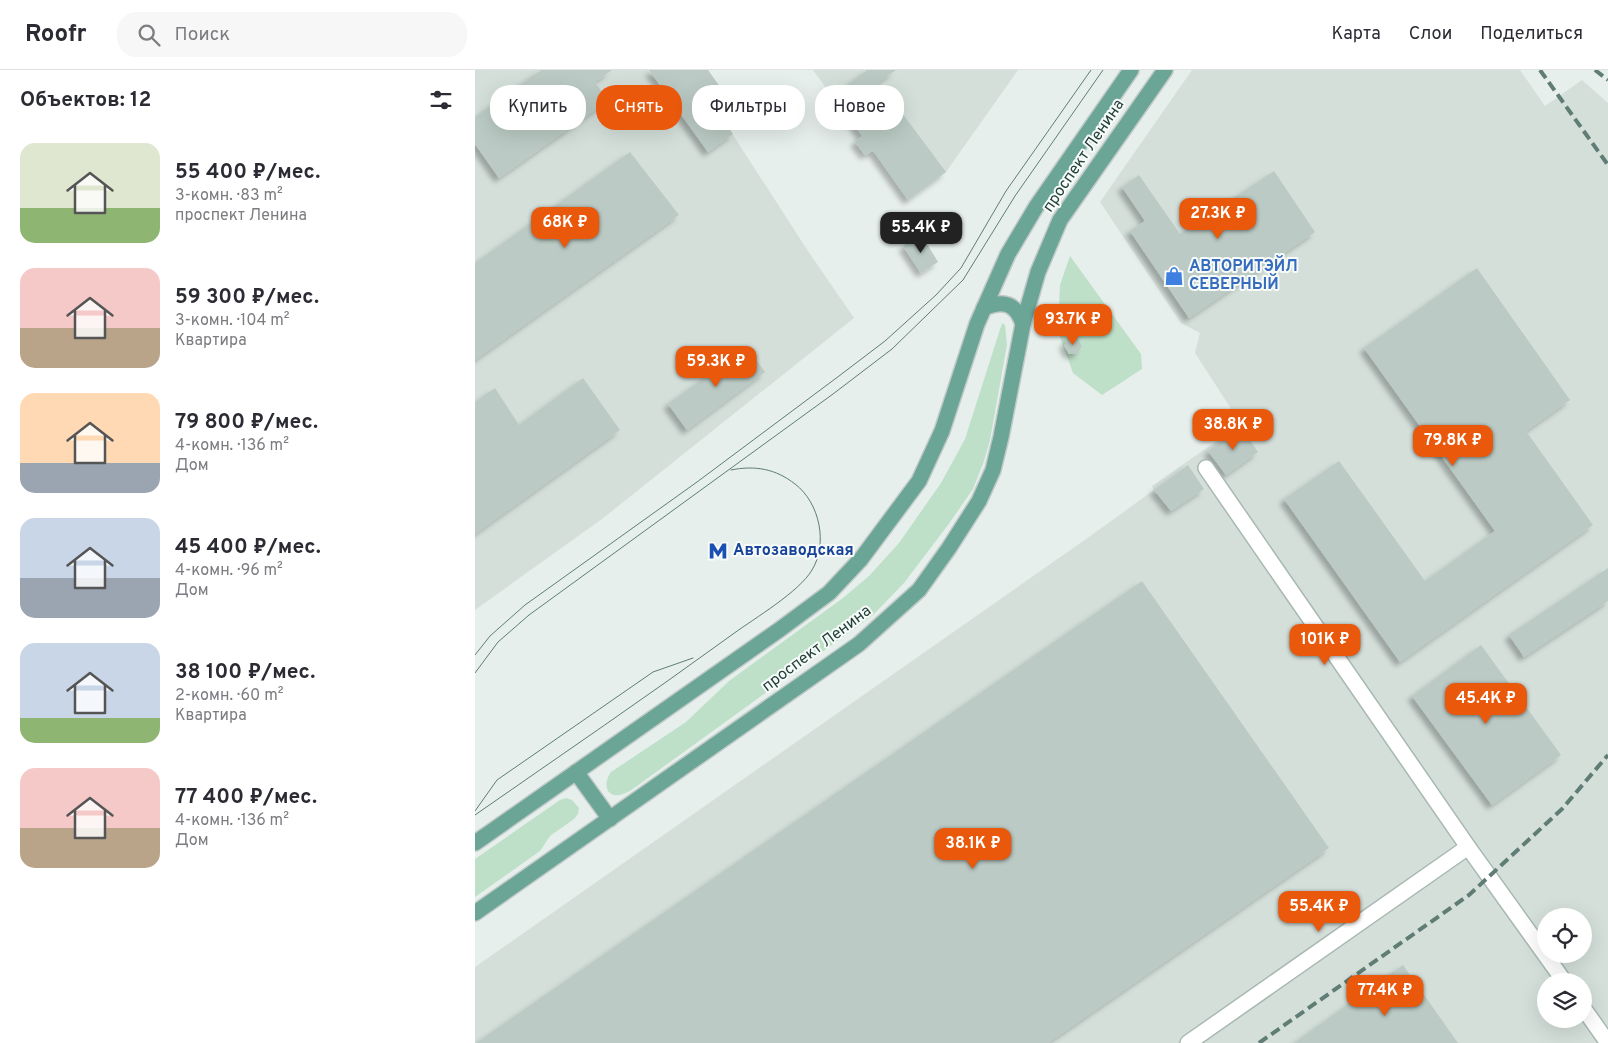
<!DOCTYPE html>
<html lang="ru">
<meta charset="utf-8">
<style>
:root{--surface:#fff;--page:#f7f7f7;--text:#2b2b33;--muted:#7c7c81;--line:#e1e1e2;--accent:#ea580c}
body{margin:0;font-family:Overpass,sans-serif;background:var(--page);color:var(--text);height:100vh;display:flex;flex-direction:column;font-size:19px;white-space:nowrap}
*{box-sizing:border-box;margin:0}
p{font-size:16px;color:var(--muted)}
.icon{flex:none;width:28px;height:28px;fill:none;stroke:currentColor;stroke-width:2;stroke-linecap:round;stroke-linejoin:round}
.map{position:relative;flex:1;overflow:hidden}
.details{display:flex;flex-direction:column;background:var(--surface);width:475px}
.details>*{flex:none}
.top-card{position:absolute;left:15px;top:15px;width:475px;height:45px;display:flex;gap:10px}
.controls{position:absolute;left:1062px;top:838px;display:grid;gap:10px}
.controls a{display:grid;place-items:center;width:55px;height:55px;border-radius:50%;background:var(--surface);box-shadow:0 5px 20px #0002;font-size:25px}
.price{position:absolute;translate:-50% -42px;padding:0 11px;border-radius:10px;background:var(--accent);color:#fff;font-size:16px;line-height:32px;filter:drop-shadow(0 1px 2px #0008)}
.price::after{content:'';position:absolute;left:50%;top:30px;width:15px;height:11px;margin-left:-8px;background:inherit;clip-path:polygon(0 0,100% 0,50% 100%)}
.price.selected{background:#222;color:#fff}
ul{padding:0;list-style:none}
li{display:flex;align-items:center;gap:15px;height:125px;padding:0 20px}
li span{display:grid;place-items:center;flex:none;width:140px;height:100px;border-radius:15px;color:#555}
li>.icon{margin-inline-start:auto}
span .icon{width:60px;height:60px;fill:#fffc;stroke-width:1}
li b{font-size:21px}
h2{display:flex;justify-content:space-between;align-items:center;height:60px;padding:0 20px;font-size:21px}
.tag{padding:0 18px;border-radius:20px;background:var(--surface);box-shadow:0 5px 20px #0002;font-size:18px;line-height:45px}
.tag.selected{background:var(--accent);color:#fff}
header{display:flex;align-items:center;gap:30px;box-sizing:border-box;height:70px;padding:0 25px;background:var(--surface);border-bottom:1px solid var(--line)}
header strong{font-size:24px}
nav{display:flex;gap:28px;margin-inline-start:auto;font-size:18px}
.search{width:350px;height:45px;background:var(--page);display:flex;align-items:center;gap:12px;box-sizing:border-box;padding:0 18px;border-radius:20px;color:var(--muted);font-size:19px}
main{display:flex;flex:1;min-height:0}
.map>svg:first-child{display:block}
.built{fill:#d4dfda;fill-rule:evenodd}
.green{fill:#bfe0c8}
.building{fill:#bbcac4;filter:url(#shadow)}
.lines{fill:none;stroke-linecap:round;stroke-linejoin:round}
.minor-casing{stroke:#a8b8b2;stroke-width:18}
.primary-casing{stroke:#c2cac8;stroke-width:18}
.minor{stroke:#fff;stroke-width:15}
.primary{stroke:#6aa596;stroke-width:15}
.tram{stroke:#5f7d75;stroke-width:1}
.rail{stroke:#5f7d75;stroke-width:4;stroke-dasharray:10 5;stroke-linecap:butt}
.labels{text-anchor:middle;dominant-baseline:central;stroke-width:4;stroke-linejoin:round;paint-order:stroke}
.street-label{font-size:16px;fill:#24423a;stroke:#f7fbf9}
.shop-label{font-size:16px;font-weight:bold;fill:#366cbe;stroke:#f7fbf9;text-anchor:start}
.transit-label{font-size:16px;font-weight:bold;fill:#164399;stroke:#f7fbf9;text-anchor:start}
</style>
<header>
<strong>Roofr</strong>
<div class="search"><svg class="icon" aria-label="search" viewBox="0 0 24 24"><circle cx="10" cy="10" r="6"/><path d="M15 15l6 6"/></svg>Поиск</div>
<nav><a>Карта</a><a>Слои</a><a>Поделиться</a></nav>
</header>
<main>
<section class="details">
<h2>Объектов: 12<svg class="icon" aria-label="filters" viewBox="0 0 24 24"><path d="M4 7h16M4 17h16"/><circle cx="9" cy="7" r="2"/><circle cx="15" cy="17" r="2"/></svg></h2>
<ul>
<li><span style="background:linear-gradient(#dfe7d0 65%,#8fb573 0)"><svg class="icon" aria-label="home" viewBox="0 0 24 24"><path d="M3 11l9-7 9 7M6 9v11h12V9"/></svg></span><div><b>55 400 ₽/мес.</b><p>3-комн. · 83 m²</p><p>проспект Ленина</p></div></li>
<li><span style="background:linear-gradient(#f6c9c9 60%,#b9a48a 0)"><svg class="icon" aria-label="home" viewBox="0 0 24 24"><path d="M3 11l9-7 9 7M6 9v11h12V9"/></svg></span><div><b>59 300 ₽/мес.</b><p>3-комн. · 104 m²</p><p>Квартира</p></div></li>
<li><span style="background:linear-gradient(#ffd9b3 70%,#9aa5b1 0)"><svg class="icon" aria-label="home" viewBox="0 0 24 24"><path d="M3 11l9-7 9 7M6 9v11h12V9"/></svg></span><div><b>79 800 ₽/мес.</b><p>4-комн. · 136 m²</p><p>Дом</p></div></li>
<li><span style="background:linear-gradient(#c9d6e8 60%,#9aa5b1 0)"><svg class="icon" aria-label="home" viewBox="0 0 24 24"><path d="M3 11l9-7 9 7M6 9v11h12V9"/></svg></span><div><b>45 400 ₽/мес.</b><p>4-комн. · 96 m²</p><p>Дом</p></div></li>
<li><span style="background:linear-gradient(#c9d6e8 75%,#8fb573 0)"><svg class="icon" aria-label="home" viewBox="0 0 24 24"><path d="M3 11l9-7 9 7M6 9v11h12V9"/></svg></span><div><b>38 100 ₽/мес.</b><p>2-комн. · 60 m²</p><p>Квартира</p></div></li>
<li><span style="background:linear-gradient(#f6c9c9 60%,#b9a48a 0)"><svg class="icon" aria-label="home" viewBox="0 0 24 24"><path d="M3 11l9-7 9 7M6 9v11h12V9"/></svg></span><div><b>77 400 ₽/мес.</b><p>4-комн. · 136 m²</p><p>Дом</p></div></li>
</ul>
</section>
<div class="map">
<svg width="1133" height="973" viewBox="0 0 1133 973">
<defs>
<filter id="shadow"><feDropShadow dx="-4.5" dy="4.5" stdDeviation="2.5" flood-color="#0004"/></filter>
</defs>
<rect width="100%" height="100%" fill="#e6efeb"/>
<g class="built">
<path d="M0,0h233l29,41 -13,10 82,127 48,70 -252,201 -127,91z"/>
<path d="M338,0h205l-72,102 -38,28z"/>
<path d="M717,0h328l25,36 37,-26 26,23v940h-1133v-76l614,-430 65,-47 -2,-4 89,-62 -46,-71 5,-20 -19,-10 -81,-121zM1071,846h38v38h-38zM1071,911h38v38h-38z"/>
</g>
<g class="green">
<path d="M595,186l71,98 1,15 -40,26 -29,-22 -15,-42 2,-46z"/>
<path d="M527,253l3,2 2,20 -17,95 -6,21 -11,28 -25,36 -44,58 -31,32 -243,176c-3,1 -8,4 -11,4 -15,2 -15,-14 -8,-23l75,-50 43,-41 114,-83 26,-22 30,-33 42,-60 24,-44z"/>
<path d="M91,728l6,2 7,8 -1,6 -4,5 -24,17 -10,15 -65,46v-38l85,-59z"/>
</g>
<g class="building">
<path d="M66,0h71l-17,12 13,19 -109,77 -24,-34v-27z"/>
<path d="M174,0h59l29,41 -13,10 9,13 -25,18z"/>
<path d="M392,0h29l-17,12 67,90 -38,28 -35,-49 -8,4 -10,-13 7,-6 -29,-40z"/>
<path d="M155,82l49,63 -204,145v-97z"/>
<path d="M799,101l41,61 -126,86 -59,-87 15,-10 -23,-34 17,-12 41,59z"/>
<path d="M446,164l17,28 -17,11 -18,-27z"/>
<path d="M1002,198l93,132 -44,31 67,94 -193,137 -116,-163 55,-38 86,120 70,-50 -131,-183z"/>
<path d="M593,268h9l5,8 -5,8h-8l-5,-8z"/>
<path d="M272,277l18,25 -78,58 -19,-26z"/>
<path d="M108,308l37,52 -145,104v-132l20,-14 24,37z"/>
<path d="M766,357l17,25 -32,23 -18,-24z"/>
<path d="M713,395l16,24 -33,22 -17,-21z"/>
<path d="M1133,498v33l-84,56 -15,-22z"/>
<path d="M667,511l187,267 -281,195h-572z"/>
<path d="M1006,575l80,110 -69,50 -80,-109z"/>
<path d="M928,895l55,78h-164z"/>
</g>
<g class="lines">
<g class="minor-casing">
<g id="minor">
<path d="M731,398l262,379 96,134"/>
<path d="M1109,939l24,34"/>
<path d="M713,973l280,-196"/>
</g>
</g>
<g class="primary-casing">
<g id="primary">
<path d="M509,238c20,-9 32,-4 39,16"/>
<path d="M101,702l34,47"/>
<path d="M0,773l304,-213 50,-37 32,-34 58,-78 23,-50 35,-107 31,-70 28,-47 95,-137"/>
<path d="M0,843l384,-269 60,-54 30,-42 30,-47 14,-31 8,-33 22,-113 15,-52 22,-52 105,-150"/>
</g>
</g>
<use href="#minor" class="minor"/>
<use href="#primary" class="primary"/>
<g class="tram">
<path d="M0,585l15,-19 35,-31 172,-123 142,-106 46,-35 51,-46 25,-27 45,-77 85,-121"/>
<path d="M0,603l23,-31 31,-27 304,-221 59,-45 71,-69 52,-84 88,-126"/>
<path d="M0,741l22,-31 156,-108 40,-14"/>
<path d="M0,745c86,-60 173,-119 258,-181 22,-16 66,-42 79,-64 16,-26 8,-67 -17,-86 -19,-15 -40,-19 -64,-14"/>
</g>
<g class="rail">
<path d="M1065,0l68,95"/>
<path d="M1120,0l13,10"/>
<path d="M784,973l210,-148 93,-86 46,-54"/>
</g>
</g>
<defs>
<g id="shop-bare" transform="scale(1.5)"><path d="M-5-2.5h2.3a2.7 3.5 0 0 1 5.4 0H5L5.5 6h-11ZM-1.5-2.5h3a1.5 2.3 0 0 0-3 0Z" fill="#3f7fe0" stroke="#f7fbf9" stroke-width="2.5" paint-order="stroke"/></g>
<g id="metro-bare" transform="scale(1.5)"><path d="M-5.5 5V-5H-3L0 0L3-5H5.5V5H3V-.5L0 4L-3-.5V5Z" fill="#1a4fb4" stroke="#f7fbf9" stroke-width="2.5" paint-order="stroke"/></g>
</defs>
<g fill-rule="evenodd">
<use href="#shop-bare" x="699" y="206"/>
<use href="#metro-bare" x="243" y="481"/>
</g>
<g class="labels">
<g class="street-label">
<text transform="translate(609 86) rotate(-56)">проспект Ленина</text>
<text transform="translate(342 579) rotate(-37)">проспект Ленина</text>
</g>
<g class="shop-label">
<text x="714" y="197">АВТОРИТЭЙЛ<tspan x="714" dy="18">СЕВЕРНЫЙ</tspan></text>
</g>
<g class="transit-label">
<text x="258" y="481">Автозаводская</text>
</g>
</g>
</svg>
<div class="controls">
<a><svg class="icon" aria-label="locate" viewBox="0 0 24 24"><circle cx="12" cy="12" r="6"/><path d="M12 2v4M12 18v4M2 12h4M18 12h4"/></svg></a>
<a><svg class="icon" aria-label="layers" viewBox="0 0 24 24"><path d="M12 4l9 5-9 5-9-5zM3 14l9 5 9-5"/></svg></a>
</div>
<b class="price" style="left:743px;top:170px">27.3K ₽</b>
<b class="price" style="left:90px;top:179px">68K ₽</b>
<b class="price selected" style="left:446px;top:184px">55.4K ₽</b>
<b class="price" style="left:598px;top:276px">93.7K ₽</b>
<b class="price" style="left:241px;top:318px">59.3K ₽</b>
<b class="price" style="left:758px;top:381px">38.8K ₽</b>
<b class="price" style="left:978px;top:397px">79.8K ₽</b>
<b class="price" style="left:850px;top:596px">101K ₽</b>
<b class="price" style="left:1011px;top:655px">45.4K ₽</b>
<b class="price" style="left:498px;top:800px">38.1K ₽</b>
<b class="price" style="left:844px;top:863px">55.4K ₽</b>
<b class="price" style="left:910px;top:947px">77.4K ₽</b>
<div class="top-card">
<a class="tag">Купить</a>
<a class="tag selected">Снять</a>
<a class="tag">Фильтры</a>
<a class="tag">Новое</a>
</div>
</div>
</main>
